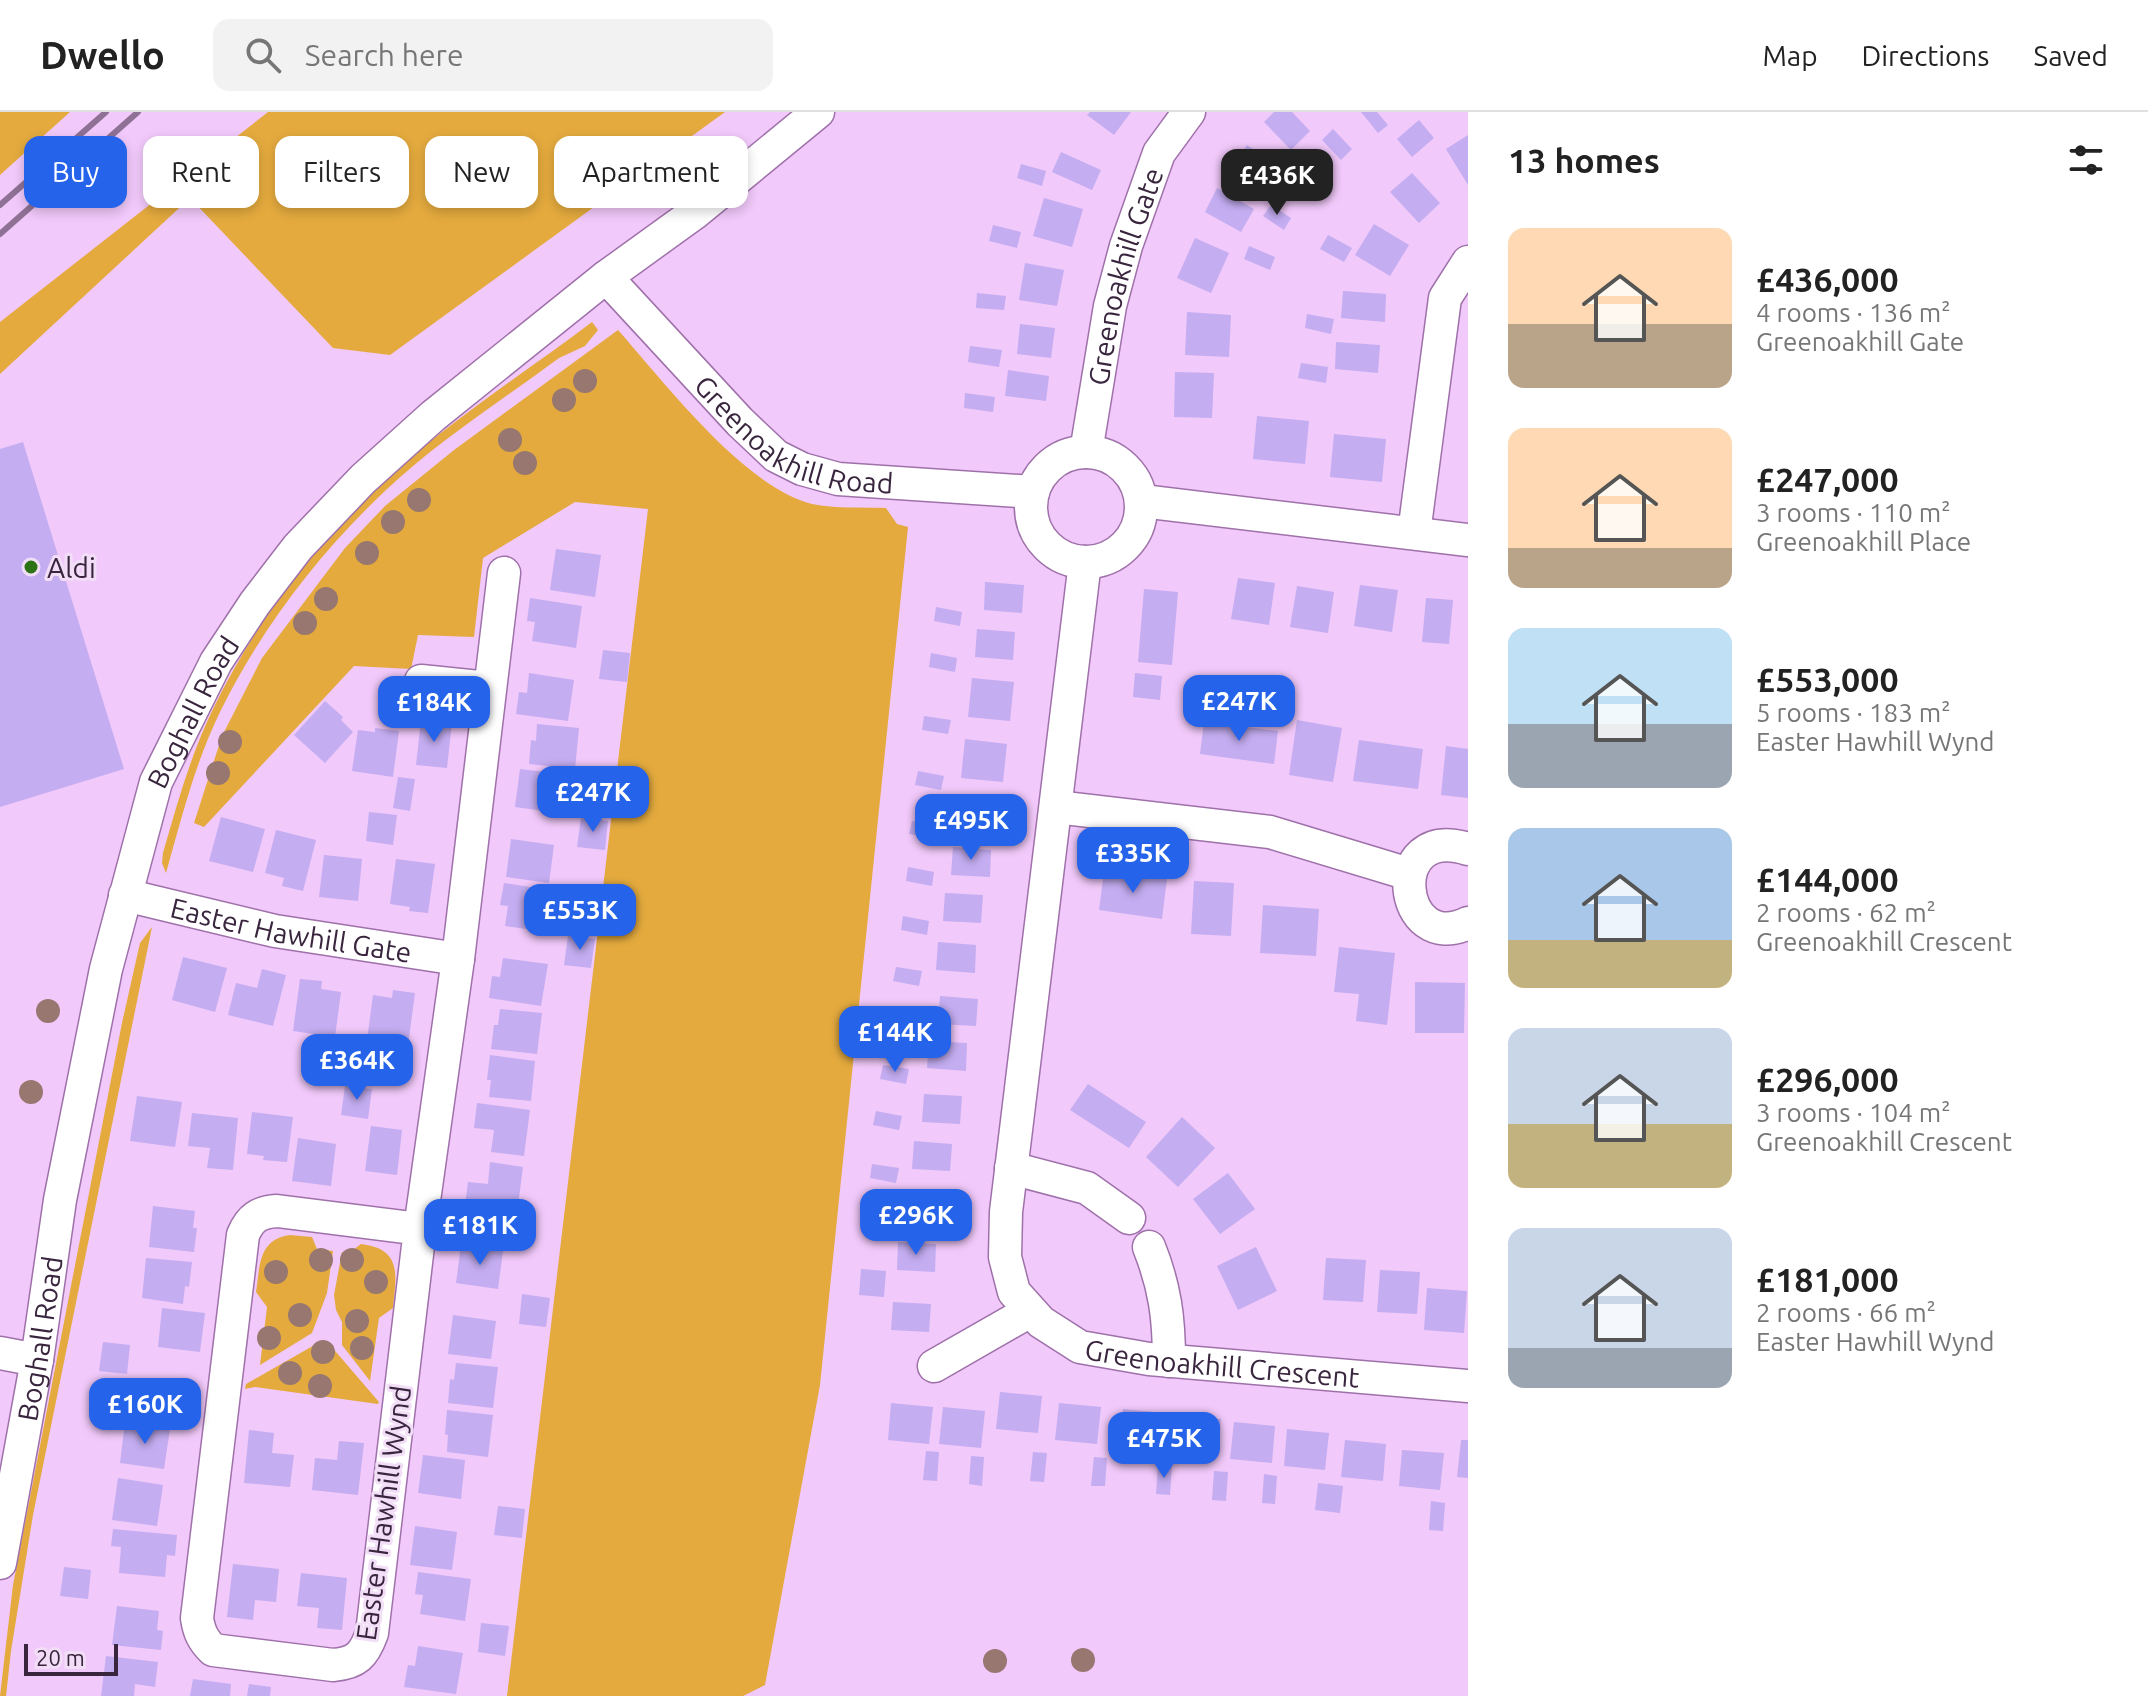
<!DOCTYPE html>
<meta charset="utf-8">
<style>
:root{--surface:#fff;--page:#f2f2f2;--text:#222;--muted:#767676;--line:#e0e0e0;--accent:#2563eb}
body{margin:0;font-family:Ubuntu,sans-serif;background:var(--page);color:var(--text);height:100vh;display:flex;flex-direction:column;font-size:30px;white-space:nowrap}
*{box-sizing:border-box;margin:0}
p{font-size:26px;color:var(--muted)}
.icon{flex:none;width:44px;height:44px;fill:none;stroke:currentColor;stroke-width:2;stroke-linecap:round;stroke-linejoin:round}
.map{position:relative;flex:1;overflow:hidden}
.panel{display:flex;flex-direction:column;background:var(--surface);width:680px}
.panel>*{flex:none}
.top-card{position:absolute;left:24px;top:24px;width:760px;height:72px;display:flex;gap:16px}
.scale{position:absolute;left:24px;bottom:20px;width:94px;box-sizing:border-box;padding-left:8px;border:4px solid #39263e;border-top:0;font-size:22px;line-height:28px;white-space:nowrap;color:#39263e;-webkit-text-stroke:6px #f2def7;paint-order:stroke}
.price{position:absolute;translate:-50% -68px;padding:0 18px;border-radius:16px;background:var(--accent);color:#fff;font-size:26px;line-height:52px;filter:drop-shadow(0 2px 4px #0008)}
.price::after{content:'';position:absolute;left:50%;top:48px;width:24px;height:18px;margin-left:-12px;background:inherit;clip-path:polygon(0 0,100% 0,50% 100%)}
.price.active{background:#222;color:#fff}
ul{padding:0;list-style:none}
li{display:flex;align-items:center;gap:24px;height:200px;padding:0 40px}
li span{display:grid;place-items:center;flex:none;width:224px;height:160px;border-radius:16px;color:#555}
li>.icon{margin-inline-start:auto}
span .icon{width:96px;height:96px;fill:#fffc;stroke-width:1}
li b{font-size:34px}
h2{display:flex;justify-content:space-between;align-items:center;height:96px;padding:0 40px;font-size:34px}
.pill{padding:0 28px;border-radius:16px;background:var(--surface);box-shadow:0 4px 12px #0003;font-size:28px;line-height:72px}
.pill.active{background:var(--accent);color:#fff}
header{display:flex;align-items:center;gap:48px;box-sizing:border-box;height:112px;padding:0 40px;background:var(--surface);border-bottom:2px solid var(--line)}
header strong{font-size:38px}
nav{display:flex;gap:44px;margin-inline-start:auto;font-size:28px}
.search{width:560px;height:72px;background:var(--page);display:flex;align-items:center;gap:20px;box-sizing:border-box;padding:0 28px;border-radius:16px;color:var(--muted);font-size:30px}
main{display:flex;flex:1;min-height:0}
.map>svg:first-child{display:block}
.green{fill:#e4aa3e}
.building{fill:#c4adf1}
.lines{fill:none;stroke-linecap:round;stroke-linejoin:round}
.minor-casing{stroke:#9f71aa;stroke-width:35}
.minor{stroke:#fff;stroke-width:32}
.rail{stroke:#8e7195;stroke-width:6}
.tree{fill:#977770}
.poi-dot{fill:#2c7316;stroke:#f2def7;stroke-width:3}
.labels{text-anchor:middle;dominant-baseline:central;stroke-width:6;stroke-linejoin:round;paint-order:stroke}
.street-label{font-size:28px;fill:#39263e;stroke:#f2def7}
.poi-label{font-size:28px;fill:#39263e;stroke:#f2def7;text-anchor:start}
</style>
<header>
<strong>Dwello</strong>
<div class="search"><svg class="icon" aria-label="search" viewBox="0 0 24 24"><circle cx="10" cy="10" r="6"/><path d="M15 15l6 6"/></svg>Search here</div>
<nav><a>Map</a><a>Directions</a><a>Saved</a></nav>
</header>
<main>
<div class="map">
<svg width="1468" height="1584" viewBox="0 0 1468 1584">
<rect width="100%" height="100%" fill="#f1c9fa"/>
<g class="green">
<path d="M0,0h70l-70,63z"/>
<path d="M268,0h457l-335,243 -57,-7 -143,-150 -190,176v-52z"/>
<path d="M592,210l6,8 -13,16 -26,12c-58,43 -121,83 -173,132 -68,64 -125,139 -166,222 -25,51 -39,108 -54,161l-4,-10 1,-10c14,-49 28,-99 50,-144 41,-85 101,-164 171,-228 64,-59 139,-107 208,-159z"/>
<path d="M618,218c46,52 126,157 194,174 23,5 51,3 74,4l11,16 11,3 -88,858 -55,300 -22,11h-236l141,-1187 -73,-7 -92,56 -9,79 -56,-2 -7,34 -57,-3 -150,161 -10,-4 28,-87 40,-78 83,-110 40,-42 69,-56z"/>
<path d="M152,815l-119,588 -22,136 -5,45h-6l13,-111 109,-562 18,-80z"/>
<path d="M290,1123l22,2 5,12 16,2 -6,42 -15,40 -52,32 7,-58 -11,-15c4,-25 2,-53 34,-57z"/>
<path d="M361,1132c42,5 35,32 32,64l-14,10 -9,63 -28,-36v-23l-6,-12 -2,-15 8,-43 7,1z"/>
<path d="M318,1231l12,2 49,57 -1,2 -123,-17 -10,2 1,-5z"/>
</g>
<g class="building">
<path d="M1090,0h41l-17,23 -27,-20z"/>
<path d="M1274,0h18l18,19 -19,19 -27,-28z"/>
<path d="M1361,0h16l11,13 -10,8z"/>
<path d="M1419,8l15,18 -22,19 -15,-18z"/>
<path d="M1333,17l19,20 -11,11 -19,-20z"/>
<path d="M1468,23v50l-22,-36z"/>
<path d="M1247,33l34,23 -14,20 -34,-23z"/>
<path d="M1061,40l40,18 -9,20 -40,-18z"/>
<path d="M1021,52l25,7 -4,15 -25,-8z"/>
<path d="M1297,53l21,16 -10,13 -21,-16z"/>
<path d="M1412,61l28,30 -21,20 -29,-31z"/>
<path d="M1217,76l37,21 -13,23 -36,-20z"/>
<path d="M1044,86l39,11 -11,38 -39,-11z"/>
<path d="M1271,93l20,13 -7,12 -21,-14z"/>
<path d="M1374,112l35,21 -19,31 -35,-21z"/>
<path d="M993,113l28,7 -4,16 -28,-7z"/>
<path d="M1328,123l24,13 -8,14 -24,-13z"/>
<path d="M1195,126l34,15 -18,40 -34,-15z"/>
<path d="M1249,134l26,11 -5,13 -26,-11z"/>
<path d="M1025,151l39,7 -7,36 -38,-6z"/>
<path d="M1343,179l43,3 -1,28 -44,-4z"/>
<path d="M977,181l29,3 -2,14 -28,-2z"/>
<path d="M1187,200l44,3 -2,42 -44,-2z"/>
<path d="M1307,202l27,5 -3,15 -26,-6z"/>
<path d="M1020,212l35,4 -4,30 -34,-4z"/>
<path d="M1336,230l44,3 -2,28 -43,-4z"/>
<path d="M970,234l32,4 -3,17 -31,-5z"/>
<path d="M1301,251l27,4 -2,16 -28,-5z"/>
<path d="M1008,258l41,6 -3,25 -41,-5z"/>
<path d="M1175,260l39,1 -2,45 -38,-1z"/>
<path d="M965,281l30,4 -2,15 -29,-4z"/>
<path d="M1257,304l52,5 -4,43 -52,-5z"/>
<path d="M1334,322l52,5 -4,43 -52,-5z"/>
<path d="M23,330l101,327 -124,38v-358z"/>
<path d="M556,437l45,6 -6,42 -45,-7z"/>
<path d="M1238,466l37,5 -6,42 -38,-6z"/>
<path d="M985,470l39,3 -2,28 -38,-3z"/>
<path d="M1360,473l38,5 -6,42 -38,-6z"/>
<path d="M1297,474l37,6 -6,41 -38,-6z"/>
<path d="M1144,477l34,3 -6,73 -34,-3z"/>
<path d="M530,486l52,8 -6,42 -44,-7 3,-19 -8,-1z"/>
<path d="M1426,486l27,2 -4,44 -27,-2z"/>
<path d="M936,495l26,5 -2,14 -26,-5z"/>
<path d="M977,517l38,3 -2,28 -38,-3z"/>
<path d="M603,538l27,3 -3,29 -28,-3z"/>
<path d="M931,541l26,5 -2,14 -26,-5z"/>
<path d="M529,561l45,7 -6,41 -52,-7 3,-22 8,1z"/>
<path d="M1135,561l27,3 -2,24 -27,-3z"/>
<path d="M972,566l42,4 -4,39 -42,-4z"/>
<path d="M325,589l18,16 -2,3 12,12 -28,31 -31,-28z"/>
<path d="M924,604l27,4 -3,14 -26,-4z"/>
<path d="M421,608l31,3 -5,45 -31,-3z"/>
<path d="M1297,608l45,8 -9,54 -44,-7z"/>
<path d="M1204,610l74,9 -4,33 -74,-10z"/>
<path d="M537,612l42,4 -4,41 -46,-5 2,-24 5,1z"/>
<path d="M375,616l24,3 -6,46 -41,-6 6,-41 17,2z"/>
<path d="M965,627l42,5 -4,38 -42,-4z"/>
<path d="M1359,628l64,9 -5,40 -65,-8z"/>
<path d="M1446,634l22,3v49l-27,-3z"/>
<path d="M520,657l42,5 -4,39 -43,-6z"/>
<path d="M918,659l26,5 -3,14 -26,-5z"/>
<path d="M398,665l17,2 -5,32 -17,-3z"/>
<path d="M963,687l38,2 -1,28 -38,-2z"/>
<path d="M369,700l28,3 -4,30 -27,-4z"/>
<path d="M221,705l44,12 -12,43 -44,-11z"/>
<path d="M581,706l27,3 -3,29 -28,-3z"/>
<path d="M912,709l26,4 -3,14 -26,-5z"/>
<path d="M276,718l40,10 -13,51 -21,-5 2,-8 -19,-5z"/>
<path d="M511,727l43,6 -5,38 -43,-6z"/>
<path d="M953,735l38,3 -1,27 -39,-2z"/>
<path d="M324,743l38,4 -4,42 -39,-4z"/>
<path d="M396,747l39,5 -7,49 -19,-2 1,-4 -20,-3z"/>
<path d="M908,755l26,5 -2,14 -26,-5z"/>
<path d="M1104,759l63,8 -5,40 -63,-9z"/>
<path d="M1194,769l40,2 -3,53 -40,-2z"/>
<path d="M504,771l52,8 -6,41 -45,-6 3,-20 -8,-1z"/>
<path d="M945,781l38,2 -2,28 -38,-2z"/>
<path d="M1263,793l56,4 -3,47 -56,-3z"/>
<path d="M903,804l26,5 -2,14 -26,-5z"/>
<path d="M568,824l27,3 -4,29 -27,-3z"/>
<path d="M938,830l38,3 -1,28 -39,-3z"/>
<path d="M1339,835l56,6 -8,72 -31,-4 3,-27 -25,-2z"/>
<path d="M183,845l44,11 -12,44 -43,-12z"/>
<path d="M503,846l45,6 -7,42 -52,-8 3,-22 8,1z"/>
<path d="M896,855l26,4 -3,15 -26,-5z"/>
<path d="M262,857l24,6 -13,51 -45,-11 8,-32 21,5z"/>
<path d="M300,867l22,2 -1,8 20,3 -6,45 -42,-6z"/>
<path d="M1415,870l50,1 -1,50h-49z"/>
<path d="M393,878l22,3 -7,53 -41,-6 6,-45 19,3z"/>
<path d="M940,884l38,3 -2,27 -38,-2z"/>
<path d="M500,897l42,4 -5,41 -46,-5 3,-24h4z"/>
<path d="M889,908l26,5 -2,14 -26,-5z"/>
<path d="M929,929l38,2 -1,28 -39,-3z"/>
<path d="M336,935l28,3 -4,29 -27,-3z"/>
<path d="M490,943l45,6 -4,40 -42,-4 2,-17h-4z"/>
<path d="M883,953l26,4 -3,15 -26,-5z"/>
<path d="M1088,972l58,38 -17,26 -59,-38z"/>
<path d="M345,974l27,3 -4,30 -27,-4z"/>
<path d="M924,982l38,2 -2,28 -38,-2z"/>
<path d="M137,984l45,6 -7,45 -45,-6z"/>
<path d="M477,991l53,7 -6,46 -33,-4 3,-22 -20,-2z"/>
<path d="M876,999l26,5 -3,14 -26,-5z"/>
<path d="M252,1000l41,5 -6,45 -24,-2 1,-4 -17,-2z"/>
<path d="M192,1001l46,5 -5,52 -26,-2 3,-20 -22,-2z"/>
<path d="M1182,1005l33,31 -37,39 -32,-30z"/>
<path d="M371,1014l31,4 -5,45 -32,-4z"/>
<path d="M298,1026l38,6 -5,42 -39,-5z"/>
<path d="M914,1029l38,3 -2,27 -38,-2z"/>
<path d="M490,1050l33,5 -6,46 -52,-7 3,-24 20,2z"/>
<path d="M872,1052l27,4 -3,15 -26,-5z"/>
<path d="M1228,1061l27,36 -35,25 -27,-35z"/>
<path d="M916,1081l38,2 -1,28 -38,-2z"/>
<path d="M153,1094l42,5 -2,17h4l-3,24 -45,-5z"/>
<path d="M866,1106l26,5 -2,14 -26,-5z"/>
<path d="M898,1130l38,2 -1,28 -38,-2z"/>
<path d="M461,1133l42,6 -5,38 -42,-6z"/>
<path d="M1256,1135l21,44 -39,19 -21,-44z"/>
<path d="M146,1146l46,4 -3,25 -4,-1 -2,18 -41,-6z"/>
<path d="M1326,1146l40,2 -3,42 -40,-2z"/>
<path d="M861,1157l25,2 -2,26 -25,-2z"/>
<path d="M1380,1158l40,2 -3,42 -40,-2z"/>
<path d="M1427,1176l40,3 -3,42 -40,-3z"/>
<path d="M522,1182l28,4 -4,29 -27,-3z"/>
<path d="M893,1190l38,2 -2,28 -38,-2z"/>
<path d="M162,1196l43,5 -5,39 -42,-5z"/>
<path d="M453,1203l43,6 -5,38 -43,-5z"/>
<path d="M103,1230l27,3 -3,29 -28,-3z"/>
<path d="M456,1251l42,4 -5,41 -45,-5 2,-24 4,1z"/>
<path d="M152,1267l43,5 -5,39 -42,-5z"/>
<path d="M1000,1280l42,4 -4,37 -42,-4z"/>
<path d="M891,1291l42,4 -4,37 -41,-4z"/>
<path d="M1059,1291l42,4 -4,37 -42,-4z"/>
<path d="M943,1295l42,4 -4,37 -42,-4z"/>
<path d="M1123,1297l42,4 -4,37 -42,-4z"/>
<path d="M447,1298l46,5 -5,42 -41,-5 1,-17 -3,-1z"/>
<path d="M1179,1303l42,4 -3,37 -42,-4z"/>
<path d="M125,1310l45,7 -6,40 -44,-6z"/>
<path d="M1234,1310l41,4 -3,37 -42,-4z"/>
<path d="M1287,1317l42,4 -4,37 -41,-4z"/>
<path d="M249,1318l25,3 -2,20 22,2 -4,32 -46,-4z"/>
<path d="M1345,1328l41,4 -3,37 -42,-4z"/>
<path d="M1461,1328h7v38l-11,-1z"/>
<path d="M339,1329l25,2 -6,52 -46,-5 3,-32 22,2z"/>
<path d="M1402,1338l42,3 -4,37 -41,-4z"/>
<path d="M926,1339l13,1 -2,29 -14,-1z"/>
<path d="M1033,1340l14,1 -3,29 -14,-1z"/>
<path d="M423,1343l42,5 -4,39 -43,-6z"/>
<path d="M971,1344l13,1 -2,29 -13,-2z"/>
<path d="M1094,1345l13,1 -2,28h-14z"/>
<path d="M1158,1353l14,1 -2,29 -14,-1z"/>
<path d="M1214,1359l14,1 -2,29 -14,-1z"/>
<path d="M1264,1362l13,2 -2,28 -13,-1z"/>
<path d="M118,1366l45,7 -6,41 -45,-6z"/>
<path d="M1318,1371l25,3 -3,27 -25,-3z"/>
<path d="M1431,1389l14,2 -2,28 -14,-1z"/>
<path d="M498,1394l27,3 -3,29 -28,-3z"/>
<path d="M415,1414l42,6 -5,38 -42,-5z"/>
<path d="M113,1417l64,6 -2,21 -8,-1 -2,22 -46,-4 2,-26 -10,-1z"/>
<path d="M233,1452l46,5 -3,33 -21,-2 -2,20 -26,-3z"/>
<path d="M64,1455l27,3 -3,29 -28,-3z"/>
<path d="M418,1460l53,7 -6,42 -45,-7 3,-19 -8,-1z"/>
<path d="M301,1461l46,5 -5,52 -25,-2 2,-20 -22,-2z"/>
<path d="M117,1494l42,5 -2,19 6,1 -2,19 -49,-5z"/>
<path d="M481,1511l28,3 -4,30 -27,-4z"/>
<path d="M418,1534l45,7 -7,41 -52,-7 4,-22 7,1z"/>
<path d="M106,1544l52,6 -3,25 -20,-3 -1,12h-33z"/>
<path d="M193,1567l38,5 -1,12h-40z"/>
<path d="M249,1572l22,3 -1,9h-23z"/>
</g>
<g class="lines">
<g class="minor-casing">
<g id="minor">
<path id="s1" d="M606,165l134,145 36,34 26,13 36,10 195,13"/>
<path id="s2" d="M1086,340l24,-146 16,-60 33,-93 30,-41"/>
<circle cx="1086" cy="395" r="55"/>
<path d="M1142,389l326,39"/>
<path d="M1414,421l31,-235 23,-36"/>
<path id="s3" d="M1085,450l-79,650 -1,45 9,35 27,30 39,25 69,12 319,27"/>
<path d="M421,569l68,7"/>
<path d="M1056,695l214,25 139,42"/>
<path d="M1468,737c-86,-27 -70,108 0,74"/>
<path id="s4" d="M125,783l150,36 183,28"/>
<path d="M1011,1056l76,20 42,30"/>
<path d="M420,1117l-48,404c-8,22 -15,30 -39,32l-120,-15c-10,-10 -14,-18 -16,-32l46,-383c7,-17 16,-23 34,-24l143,18 38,-270 46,-386"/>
<path d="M1149,1135c16,40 20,71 20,114"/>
<path d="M0,1241l37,7"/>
<path d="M934,1254l96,-55"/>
<path id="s5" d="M0,1451l37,-203 23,-160 46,-231 50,-187 60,-120 39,-59 43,-56 65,-68 70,-63 173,-139 90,-65 122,-100"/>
</g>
</g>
<use href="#minor" class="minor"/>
<g class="rail">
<path d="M0,93l106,-93"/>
<path d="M0,122l138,-122"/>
</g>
</g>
<g class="tree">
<circle cx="585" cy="269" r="12"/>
<circle cx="564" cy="288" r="12"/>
<circle cx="510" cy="328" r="12"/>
<circle cx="525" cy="351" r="12"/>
<circle cx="419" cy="388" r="12"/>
<circle cx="393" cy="410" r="12"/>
<circle cx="367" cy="441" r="12"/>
<circle cx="326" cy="487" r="12"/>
<circle cx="305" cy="511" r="12"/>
<circle cx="230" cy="630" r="12"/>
<circle cx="218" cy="661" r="12"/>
<circle cx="48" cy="899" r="12"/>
<circle cx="31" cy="980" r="12"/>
<circle cx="321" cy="1148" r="12"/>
<circle cx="352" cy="1148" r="12"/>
<circle cx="276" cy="1160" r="12"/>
<circle cx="376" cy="1170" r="12"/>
<circle cx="300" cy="1203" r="12"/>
<circle cx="357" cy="1209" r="12"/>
<circle cx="269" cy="1226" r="12"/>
<circle cx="362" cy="1236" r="12"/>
<circle cx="323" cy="1240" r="12"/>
<circle cx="290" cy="1261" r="12"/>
<circle cx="320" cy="1274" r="12"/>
<circle cx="1083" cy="1548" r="12"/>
<circle cx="995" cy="1549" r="12"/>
</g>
<circle class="poi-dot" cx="31" cy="455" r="8"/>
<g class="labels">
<g class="street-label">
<text stroke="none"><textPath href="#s2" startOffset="180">Greenoakhill Gate</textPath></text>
<text stroke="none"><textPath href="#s1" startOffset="254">Greenoakhill Road</textPath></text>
<text stroke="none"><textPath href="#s5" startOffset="876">Boghall Road</textPath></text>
<text stroke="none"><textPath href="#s4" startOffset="170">Easter Hawhill Gate</textPath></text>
<text stroke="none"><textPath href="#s5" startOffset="228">Boghall Road</textPath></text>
<text stroke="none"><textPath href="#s3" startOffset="966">Greenoakhill Crescent</textPath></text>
<text transform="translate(383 1401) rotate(-82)">Easter Hawhill Wynd</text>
</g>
<g class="poi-label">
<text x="47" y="455">Aldi</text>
</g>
</g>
</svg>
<div class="scale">20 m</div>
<b class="price active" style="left:1277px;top:105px">£436K</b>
<b class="price" style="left:1239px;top:631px">£247K</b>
<b class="price" style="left:434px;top:632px">£184K</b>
<b class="price" style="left:593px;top:722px">£247K</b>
<b class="price" style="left:971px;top:750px">£495K</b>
<b class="price" style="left:1133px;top:783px">£335K</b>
<b class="price" style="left:580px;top:840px">£553K</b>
<b class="price" style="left:895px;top:962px">£144K</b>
<b class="price" style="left:357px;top:990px">£364K</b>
<b class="price" style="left:916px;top:1145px">£296K</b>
<b class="price" style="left:480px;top:1155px">£181K</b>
<b class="price" style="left:145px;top:1334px">£160K</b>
<b class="price" style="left:1164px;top:1368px">£475K</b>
<div class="top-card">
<a class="pill active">Buy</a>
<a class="pill">Rent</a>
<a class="pill">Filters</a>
<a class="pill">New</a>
<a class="pill">Apartment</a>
</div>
</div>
<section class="panel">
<h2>13 homes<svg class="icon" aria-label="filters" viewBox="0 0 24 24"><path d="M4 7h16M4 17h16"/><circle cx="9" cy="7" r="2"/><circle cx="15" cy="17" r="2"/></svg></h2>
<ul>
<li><span style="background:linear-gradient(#ffd9b3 60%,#b9a48a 0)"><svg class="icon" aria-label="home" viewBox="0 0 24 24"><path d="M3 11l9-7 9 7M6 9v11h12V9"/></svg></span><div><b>£436,000</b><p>4 rooms · 136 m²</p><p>Greenoakhill Gate</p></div></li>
<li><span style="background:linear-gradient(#ffd9b3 75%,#b9a48a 0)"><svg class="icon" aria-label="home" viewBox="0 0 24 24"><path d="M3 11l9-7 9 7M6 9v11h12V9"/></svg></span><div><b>£247,000</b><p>3 rooms · 110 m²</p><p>Greenoakhill Place</p></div></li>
<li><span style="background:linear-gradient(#bfe0f5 60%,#9aa5b1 0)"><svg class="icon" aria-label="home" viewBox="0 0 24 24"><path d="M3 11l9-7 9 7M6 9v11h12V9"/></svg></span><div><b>£553,000</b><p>5 rooms · 183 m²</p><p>Easter Hawhill Wynd</p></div></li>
<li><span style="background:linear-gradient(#a9c7e8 70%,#c2b280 0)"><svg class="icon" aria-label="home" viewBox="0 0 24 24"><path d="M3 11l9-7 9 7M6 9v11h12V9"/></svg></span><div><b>£144,000</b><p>2 rooms · 62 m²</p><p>Greenoakhill Crescent</p></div></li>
<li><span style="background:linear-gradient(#c9d6e8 60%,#c2b280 0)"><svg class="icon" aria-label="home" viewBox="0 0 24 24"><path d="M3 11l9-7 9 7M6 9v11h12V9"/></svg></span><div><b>£296,000</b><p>3 rooms · 104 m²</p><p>Greenoakhill Crescent</p></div></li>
<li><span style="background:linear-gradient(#c9d6e8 75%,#9aa5b1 0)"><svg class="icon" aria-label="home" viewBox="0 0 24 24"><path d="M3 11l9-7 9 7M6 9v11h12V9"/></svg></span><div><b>£181,000</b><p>2 rooms · 66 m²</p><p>Easter Hawhill Wynd</p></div></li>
</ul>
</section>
</main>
